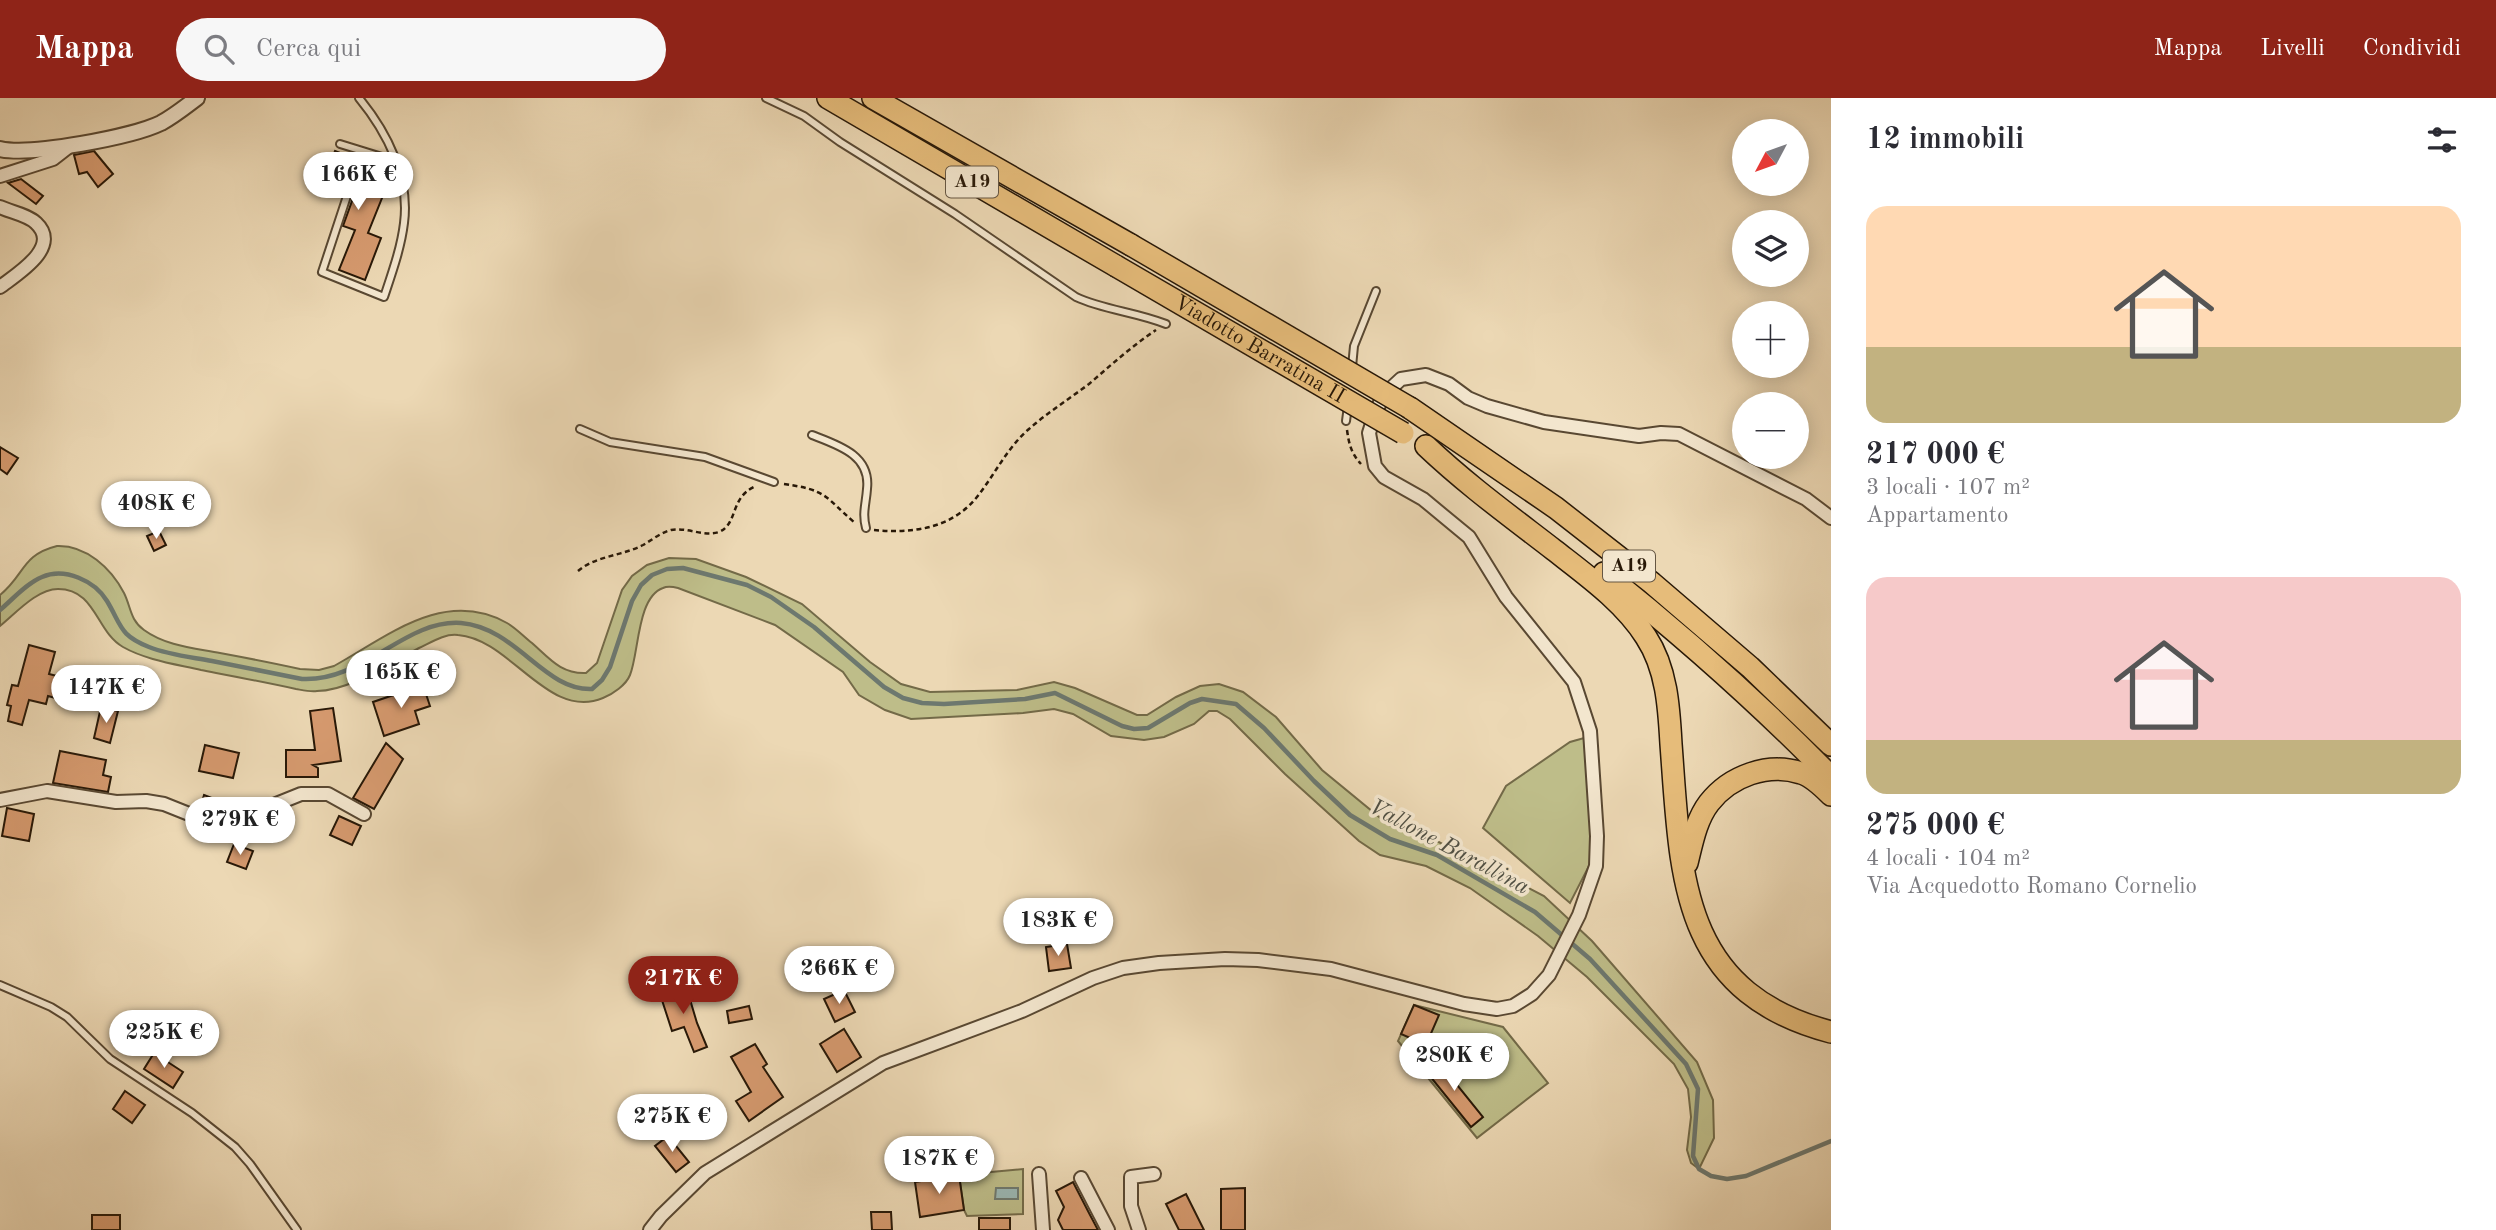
<!DOCTYPE html>
<html lang="it">
<meta charset="utf-8">
<style>
:root{--surface:#fff;--page:#f7f7f7;--text:#2b2b33;--muted:#7c7c81;--accent:#8f2418}
body{margin:0;font-family:"Old Standard TT",serif;background:var(--page);color:var(--text);height:100vh;display:flex;flex-direction:column;font-size:26px;white-space:nowrap}
*{box-sizing:border-box;margin:0}
p{font-size:23px;color:var(--muted)}
.icon{flex:none;width:38px;height:38px;fill:none;stroke:currentColor;stroke-width:2;stroke-linecap:round;stroke-linejoin:round}
.map{position:relative;flex:1;overflow:hidden}
.drawer{display:flex;flex-direction:column;background:var(--surface);width:665px}
.drawer>*{flex:none}
.needle{width:46px;rotate:229deg}
.tools{position:absolute;left:1732px;top:21px;display:grid;gap:14px}
.tools a{display:grid;place-items:center;width:77px;height:77px;border-radius:50%;background:var(--surface);box-shadow:0 4px 18px #0003;font-size:35px}
.price{position:absolute;translate:-50% -60px;padding:0 16px;border-radius:24px;background:#fff;color:#222;font-size:23px;line-height:46px;filter:drop-shadow(0 2px 4px #0008)}
.price::after{content:'';position:absolute;left:50%;top:42px;width:21px;height:16px;margin-left:-10px;background:inherit;clip-path:polygon(0 0,100% 0,50% 100%)}
.price.current{background:var(--accent);color:#fff}
ul{padding:0;list-style:none}
li{display:grid;align-content:center;gap:14px;height:371px;padding:0 35px}
li span{display:grid;place-items:center;height:217px;border-radius:21px;color:#555}
li>.icon{margin-inline-start:auto}
span .icon{width:126px;height:126px;fill:#fffc;stroke-width:1}
li b{font-size:30px}
h2{display:flex;justify-content:space-between;align-items:center;height:84px;padding:0 35px;font-size:30px}
header{display:flex;align-items:center;gap:42px;box-sizing:border-box;height:98px;padding:0 35px;background:var(--accent);color:#fff}
header strong{font-size:33px}
nav{display:flex;gap:38px;margin-inline-start:auto;font-size:24px}
.search{width:490px;height:63px;background:var(--page);display:flex;align-items:center;gap:18px;box-sizing:border-box;padding:0 24px;border-radius:38px;color:var(--muted);font-size:26px}
main{display:flex;flex:1;min-height:0}
.map>svg:first-child{display:block}
.green{fill:#bebd89;stroke:#736a48;stroke-width:2}
.water{fill:#9bb8b5;stroke:#6d786f;stroke-width:2}
.lines{fill:none;stroke-linecap:round;stroke-linejoin:round}
.stream{stroke:#6d786f;stroke-width:4.5}
.building{fill:#d69a6f;stroke:#281807;stroke-width:2}
.service-casing{stroke:#594832;stroke-width:10}
.minor-casing{stroke:#594832;stroke-width:16}
.tertiary-casing{stroke:#594832;stroke-width:18}
.motorway-casing{stroke:#281807;stroke-width:24}
.path{stroke:#281807;stroke-width:2.5;stroke-dasharray:5 3.5;stroke-linecap:butt}
.service{stroke:#f3e6ce;stroke-width:6}
.minor{stroke:#f3e6ce;stroke-width:12}
.tertiary{stroke:#f3e6ce;stroke-width:14}
.motorway{stroke:#e6bc7a;stroke-width:21}
.motorway-bridge-casing{stroke:#281807;stroke-width:24;stroke-linecap:butt}
.motorway-bridge{stroke:#e6bc7a;stroke-width:21}
.labels{text-anchor:middle;dominant-baseline:central;stroke-width:7;stroke-linejoin:round;paint-order:stroke}
.shield{fill:#f3e6ce;stroke:#655643;stroke-width:2}
.shield-label{font-size:19px;font-weight:bold;fill:#281807}
.street-label{font-size:21px;fill:#281807;stroke:#f3e6ce}
.water-label{font-size:23px;font-style:italic;fill:#505044;stroke:#f3e6ce}
</style>
<header>
<strong>Mappa</strong>
<div class="search"><svg class="icon" aria-label="search" viewBox="0 0 24 24"><circle cx="10" cy="10" r="6"/><path d="M15 15l6 6"/></svg>Cerca qui</div>
<nav><a>Mappa</a><a>Livelli</a><a>Condividi</a></nav>
</header>
<main>
<div class="map">
<svg width="1831" height="1132" viewBox="0 0 1831 1132">
<rect width="100%" height="100%" fill="#ecd8b4"/>
<filter id="stains"><feTurbulence type="fractalNoise" baseFrequency=".00286" numOctaves="4"/><feColorMatrix values="0 0 0 0 .2 0 0 0 0 .09 0 0 0 0 .02 0 0 0 .5 -.17"/></filter>
<radialGradient id="worn" r=".72"><stop offset=".6" stop-color="#630" stop-opacity="0"/><stop offset="1" stop-color="#630" stop-opacity=".3"/></radialGradient>
<g class="green">
<path d="M57,448c29,-1 54,22 67,47 7,14 6,27 20,37 22,16 50,18 76,23 27,5 53,10 80,16l19,1 15,-4c54,-30 110,-78 173,-43 9,5 17,14 25,20 18,16 29,31 54,30l11,-10 25,-73 10,-14 15,-11 22,-7 27,1 50,18 56,27 68,58 31,22 29,8 87,-2 37,-8 21,6 62,27h10l29,-18 24,-11 19,-2 24,8 33,25 46,53 67,55 40,12 115,59 48,45 105,121 16,38 1,38 -15,31 -8,-6 -4,-13 4,-33 -3,-28 -14,-25 -87,-87 -49,-41 -68,-48 -44,-22 -46,-11 -21,-14 -74,-67 -55,-55 -13,-8h-8l-15,13 -30,13 -20,3 -33,-4 -38,-22 -19,-5 -31,4 -112,6 -26,-9 -26,-15 -16,-23 -68,-47 -97,-37c-4,-1 -11,-2 -15,0 -26,9 -24,65 -33,87 -4,10 -17,19 -27,23 -55,23 -92,-59 -145,-63 -13,-2 -28,8 -39,13 -29,15 -70,43 -102,43 -7,1 -15,-1 -21,-2 -32,-7 -64,-13 -95,-19 -26,-6 -55,-10 -78,-23 -27,-15 -27,-58 -65,-58 -21,0 -42,24 -58,37v-31c25,-20 21,-40 57,-49z"/>
<path d="M1584,640l8,89 -2,37 -20,39 -87,-75 23,-42 64,-44z"/>
<path d="M1414,907l89,22 45,56 -71,55 -79,-97z"/>
<path d="M1023,1071v45l-56,2 -3,-6 -5,-35z"/>
</g>
<path class="water" d="M996,1090h22v11h-23z"/>
<g class="lines">
<path class="stream" d="M0,512c13,-11 27,-27 42,-33 23,-10 53,4 65,24 15,25 12,34 42,46 20,8 42,10 63,14 30,6 60,12 90,18 62,3 103,-60 159,-56 56,5 83,68 131,66l10,-9 8,-13 22,-66 9,-16 11,-10 15,-6 16,-1 64,17 24,12 43,30 70,60 19,11 19,5 22,1 81,-5 30,-6 67,33 12,3 14,-1 42,-25 12,-4 34,5 28,24 50,53 36,34 40,24 47,16 98,57 55,47 96,105 12,25 -5,67 6,13 12,7 16,3 19,-3 85,-35"/>
</g>
<g class="building">
<path d="M94,53l19,23 -15,13 -11,-15 -8,2 -5,-19z"/>
<path d="M335,53l43,17 -8,19 14,6 -16,40 13,5 -16,42 -26,-10 16,-40 -12,-4 13,-36 -31,-12z"/>
<path d="M21,81l22,17 -7,8 -28,-21z"/>
<path d="M0,349l18,11 -11,16 -7,-5z"/>
<path d="M159,433l7,14 -12,6 -7,-15z"/>
<path d="M29,547l26,7 -6,22 20,5 -6,21 -15,-4 -2,8 -17,-4 -7,25 -14,-4 3,-15 -4,-1 5,-20 6,1z"/>
<path d="M423,587l7,21 -15,5 4,13 -35,12 -11,-34z"/>
<path d="M101,609l17,4 -8,32 -16,-5z"/>
<path d="M333,610l8,53 -28,4 5,3v9h-32v-27h29l-5,-39z"/>
<path d="M386,645l17,16 -29,50 -21,-11z"/>
<path d="M205,647l34,8 -6,25 -34,-7z"/>
<path d="M60,653l46,9 -3,15 8,2 -3,15 -55,-9z"/>
<path d="M204,697l13,5 -5,14 -12,-5z"/>
<path d="M7,710l27,6 -5,27 -27,-5z"/>
<path d="M339,718l22,10 -9,19 -22,-10z"/>
<path d="M234,746l19,7 -7,18 -19,-7z"/>
<path d="M1067,846l4,24 -22,3 -3,-24z"/>
<path d="M686,888l11,37 10,24 -13,5 -10,-25 -12,4 -12,-37z"/>
<path d="M844,892l11,22 -20,10 -11,-23z"/>
<path d="M1414,907l25,10 -13,30 -25,-11z"/>
<path d="M749,908l3,13 -23,4 -2,-12z"/>
<path d="M844,931l17,28 -24,15 -17,-28z"/>
<path d="M755,946l12,20 -4,3 20,30 -34,24 -13,-20 15,-9 -20,-35z"/>
<path d="M154,955l29,19 -10,16 -29,-19z"/>
<path d="M1437,962l46,57 -12,10 -46,-57z"/>
<path d="M125,993l20,14 -13,18 -19,-14z"/>
<path d="M668,1038l21,26 -13,10 -21,-26z"/>
<path d="M959,1077l5,35 -44,7 -5,-35z"/>
<path d="M1073,1084l16,31 9,17h-35l-5,-10 6,-13 -8,-16z"/>
<path d="M1245,1090v42h-24v-41z"/>
<path d="M1186,1096l18,36h-25l-13,-26z"/>
<path d="M871,1114h20l1,18h-20z"/>
<rect x="92" y="1117" width="28" height="15"/>
<rect x="979" y="1120" width="31" height="12"/>
</g>
<g class="lines">
<g class="service-casing">
<g id="service">
<path d="M766,0l38,18 36,26 115,72 121,83c28,13 60,15 90,27"/>
<path d="M340,46l55,17"/>
<path d="M347,98l-25,76 62,25c8,-24 17,-49 20,-74 6,-46 -17,-91 -45,-125"/>
<path d="M1352,269l2,-21 22,-55"/>
<path d="M1346,323l2,-15"/>
<path d="M580,331l30,13 95,15 69,25"/>
<path d="M812,337c26,10 59,20 55,54 -1,15 -5,24 -1,39"/>
<path d="M0,887l51,22 16,10 43,42 82,54 43,34 15,17 47,66"/>
</g>
</g>
<g class="minor-casing">
<g id="minor">
<path d="M0,78l53,-17 18,-14"/>
<path d="M0,109c11,5 28,8 36,16 26,24 -19,51 -36,64"/>
<path d="M0,702l47,-9 69,11 30,-1 18,3 45,18 15,3 77,-31h27l36,20"/>
<path d="M1039,1076l4,56"/>
<path d="M1081,1080l27,52"/>
<path d="M650,1132l11,-14 44,-43 178,-110 139,-52 71,-33 30,-10 36,-5 66,-4 33,1 73,9 133,35 33,5 16,-3 19,-12 17,-19 30,-60 17,-49 1,-30 -7,-105 -16,-49 -68,-85 -37,-60 -46,-38 -39,-22 -9,-11 -6,-33 8,-25 10,-16 14,-13 25,-4 23,9 19,14 19,8 57,16 95,14 22,-3 18,1 127,65 25,19"/>
<path d="M1139,1132l-8,-24v-29l23,-3"/>
</g>
</g>
<g class="tertiary-casing">
<path id="tertiary" d="M0,51c31,7 132,-12 161,-26 13,-7 24,-16 36,-25"/>
</g>
<g class="motorway-casing">
<g id="motorway">
<path d="M828,0l288,168"/>
<path d="M873,0l258,147"/>
<path d="M1410,310l146,100 96,75 98,84 81,78"/>
<path d="M1426,348c40,38 84,70 128,104 32,25 70,52 92,87 21,32 23,71 25,107 10,132 8,248 160,288"/>
<path d="M1604,475c79,63 156,131 227,204"/>
<path d="M1687,765c5,-20 9,-43 22,-60 21,-27 59,-41 92,-30 11,3 22,14 30,22"/>
</g>
</g>
<g class="path">
<path d="M1347,332c2,14 4,23 14,34"/>
<path d="M784,386c43,6 40,12 71,39"/>
<path d="M874,432c40,4 81,-2 106,-37 16,-21 28,-46 49,-64 18,-16 40,-30 60,-45 22,-19 43,-38 67,-54"/>
<path d="M578,473c17,-15 44,-15 65,-26 9,-5 17,-12 28,-15 16,-3 33,7 48,2 19,-8 11,-34 35,-45"/>
</g>
<use href="#service" class="service"/>
<use href="#minor" class="minor"/>
<use href="#tertiary" class="tertiary"/>
<use href="#motorway" class="motorway"/>
<g class="motorway-bridge-casing">
<g id="motorway-bridge">
<path d="M1131,147l279,163"/>
<path id="s1" d="M1116,168l287,167"/>
</g>
</g>
<use href="#motorway-bridge" class="motorway-bridge"/>
</g>
<g class="labels">
<g class="shield">
<rect x="946" y="68.5" width="52" height="31" rx="5"/>
<rect x="1603" y="452.5" width="52" height="31" rx="5"/>
</g>
<g class="shield-label">
<text x="972" y="84">A19</text>
<text x="1629" y="468">A19</text>
</g>
<g class="street-label">
<text stroke="none"><textPath href="#s1" startOffset="166">Viadotto Barratina II</textPath></text>
</g>
<g class="water-label">
<text transform="translate(1449 749) rotate(28)">Vallone Barallina</text>
</g>
</g>
<rect width="100%" height="100%" filter="url(#stains)"/>
<rect width="100%" height="100%" fill="url(#worn)"/>
</svg>
<div class="tools">
<a><svg class="needle" viewBox="-14 -14 28 28"><path d="M0-13l5 13h-10z" fill="#e53935"/><path d="M0 13l5-13h-10z" fill="#7c7c81"/></svg></a>
<a><svg class="icon" aria-label="layers" viewBox="0 0 24 24"><path d="M12 4l9 5-9 5-9-5zM3 14l9 5 9-5"/></svg></a>
<a>+</a>
<a>−</a>
</div>
<b class="price" style="left:358px;top:114px">166K €</b>
<b class="price" style="left:156px;top:443px">408K €</b>
<b class="price" style="left:401px;top:612px">165K €</b>
<b class="price" style="left:106px;top:627px">147K €</b>
<b class="price" style="left:240px;top:759px">279K €</b>
<b class="price" style="left:1058px;top:860px">183K €</b>
<b class="price" style="left:839px;top:908px">266K €</b>
<b class="price current" style="left:683px;top:918px">217K €</b>
<b class="price" style="left:164px;top:972px">225K €</b>
<b class="price" style="left:1454px;top:995px">280K €</b>
<b class="price" style="left:672px;top:1056px">275K €</b>
<b class="price" style="left:939px;top:1098px">187K €</b>
</div>
<section class="drawer">
<h2>12 immobili<svg class="icon" aria-label="filters" viewBox="0 0 24 24"><path d="M4 7h16M4 17h16"/><circle cx="9" cy="7" r="2"/><circle cx="15" cy="17" r="2"/></svg></h2>
<ul>
<li><span style="background:linear-gradient(#ffd9b3 65%,#c2b280 0)"><svg class="icon" aria-label="home" viewBox="0 0 24 24"><path d="M3 11l9-7 9 7M6 9v11h12V9"/></svg></span><div><b>217 000 €</b><p>3 locali · 107 m²</p><p>Appartamento</p></div></li>
<li><span style="background:linear-gradient(#f6c9c9 75%,#c2b280 0)"><svg class="icon" aria-label="home" viewBox="0 0 24 24"><path d="M3 11l9-7 9 7M6 9v11h12V9"/></svg></span><div><b>275 000 €</b><p>4 locali · 104 m²</p><p>Via Acquedotto Romano Cornelio</p></div></li>
</ul>
</section>
</main>
